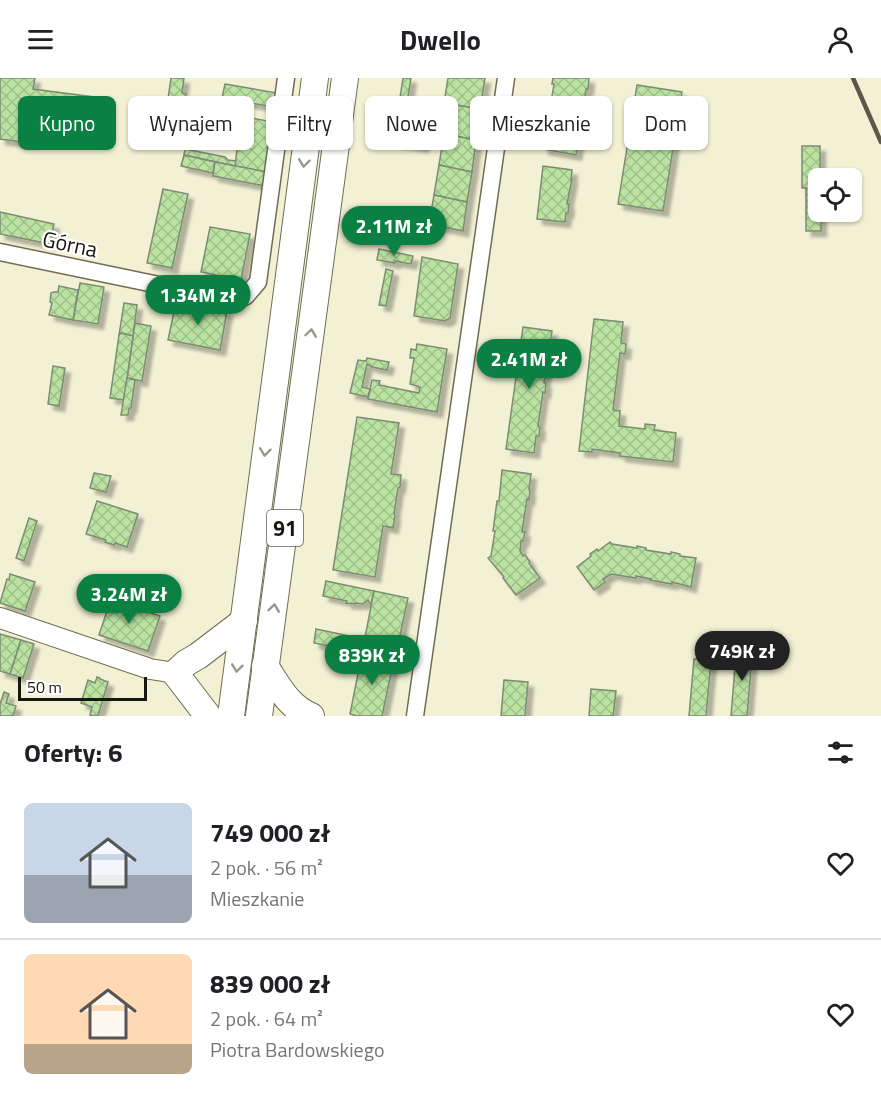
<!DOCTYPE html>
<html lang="pl">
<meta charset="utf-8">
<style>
:root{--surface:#fff;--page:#f2f2f2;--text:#202124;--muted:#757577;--line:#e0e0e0;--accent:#0b8043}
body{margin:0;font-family:"Titillium Web",sans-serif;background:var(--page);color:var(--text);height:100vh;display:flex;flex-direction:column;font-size:22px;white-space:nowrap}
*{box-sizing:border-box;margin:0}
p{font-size:20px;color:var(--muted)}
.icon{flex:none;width:33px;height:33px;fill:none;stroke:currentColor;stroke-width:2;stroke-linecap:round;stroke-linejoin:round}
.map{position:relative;height:638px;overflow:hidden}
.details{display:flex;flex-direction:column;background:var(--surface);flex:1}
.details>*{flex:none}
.banner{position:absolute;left:18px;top:18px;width:846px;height:54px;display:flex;gap:12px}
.buttons{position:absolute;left:808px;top:90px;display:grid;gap:12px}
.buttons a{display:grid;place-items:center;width:54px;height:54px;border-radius:9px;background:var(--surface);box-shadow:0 2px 4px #0004;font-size:30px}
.scale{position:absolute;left:18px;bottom:15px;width:129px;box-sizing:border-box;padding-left:6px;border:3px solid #18170d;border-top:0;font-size:16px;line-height:21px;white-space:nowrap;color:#18170d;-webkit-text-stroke:4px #fff;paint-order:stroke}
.price{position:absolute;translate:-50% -51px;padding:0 14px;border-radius:21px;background:var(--accent);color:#fff;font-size:20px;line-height:39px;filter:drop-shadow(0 2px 3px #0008)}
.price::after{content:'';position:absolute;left:50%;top:36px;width:18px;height:14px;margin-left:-9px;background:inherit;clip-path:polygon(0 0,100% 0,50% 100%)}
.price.current{background:#222;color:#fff}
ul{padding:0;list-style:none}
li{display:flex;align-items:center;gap:18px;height:150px;padding:0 24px}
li+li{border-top:2px solid var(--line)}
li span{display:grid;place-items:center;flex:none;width:168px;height:120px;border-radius:9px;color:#555}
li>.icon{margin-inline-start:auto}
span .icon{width:72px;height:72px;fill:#fffc;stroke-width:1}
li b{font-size:26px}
h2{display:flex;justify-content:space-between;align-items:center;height:72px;padding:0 24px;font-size:26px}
.pill{padding:0 21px;border-radius:9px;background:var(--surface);box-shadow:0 2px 4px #0004;font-size:21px;line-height:54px}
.pill.current{background:var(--accent);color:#fff}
header{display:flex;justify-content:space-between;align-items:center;height:78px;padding:0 24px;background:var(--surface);font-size:27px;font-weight:700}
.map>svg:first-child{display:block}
.building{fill:url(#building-cross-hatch);stroke:#7d8c74;stroke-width:1.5;filter:url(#shadow)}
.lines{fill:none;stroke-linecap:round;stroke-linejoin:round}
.minor-casing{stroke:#6e6d53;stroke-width:19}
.tertiary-casing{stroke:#6e6d53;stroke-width:22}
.primary-casing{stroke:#6e6d53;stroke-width:28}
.minor{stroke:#fff;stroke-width:16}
.tertiary{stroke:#fff;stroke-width:20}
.primary{stroke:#fff;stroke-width:26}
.rail{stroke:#5a594a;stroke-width:4.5}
.oneway{stroke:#979792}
.labels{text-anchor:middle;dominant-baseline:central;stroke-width:4.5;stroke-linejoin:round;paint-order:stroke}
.shield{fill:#fff;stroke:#5d5d56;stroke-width:1.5}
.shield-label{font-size:21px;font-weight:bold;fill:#18170d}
.street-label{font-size:22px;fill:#18170d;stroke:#fff}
</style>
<header><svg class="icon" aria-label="menu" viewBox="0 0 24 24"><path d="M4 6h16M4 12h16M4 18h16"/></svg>Dwello<svg class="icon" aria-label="person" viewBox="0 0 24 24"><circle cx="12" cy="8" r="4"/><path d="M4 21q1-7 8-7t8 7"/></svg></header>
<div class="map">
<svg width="881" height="638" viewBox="0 0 881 638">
<defs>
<pattern id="building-cross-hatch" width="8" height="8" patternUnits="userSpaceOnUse" patternTransform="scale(1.5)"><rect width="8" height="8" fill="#bae2a0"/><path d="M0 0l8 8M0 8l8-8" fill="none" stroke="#9fc189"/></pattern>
<filter id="shadow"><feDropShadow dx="5.5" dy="5.5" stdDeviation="1.5" flood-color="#0004"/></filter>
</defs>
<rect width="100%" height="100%" fill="#f2f1d4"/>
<g class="building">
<path d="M0,0h35l-2,11 61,8 -5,38 -57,-8 -2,16 -30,-4z"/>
<path d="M171,0h13l-2,15 4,1 -2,8 -16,-3z"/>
<path d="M403,0h8l-8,48 -7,-2z"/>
<path d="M448,0h37l-5,31 -36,-6z"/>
<path d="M553,0h35l1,1 -1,10h-2l-5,36 1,1 -6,29 -33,-6 3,-29h2l6,-36h-2z"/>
<path d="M225,6l52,9 -3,14 -52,-9z"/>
<path d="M637,7l45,7 -19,119 -45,-7z"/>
<path d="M444,25l36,6 -4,31 -36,-7z"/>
<path d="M241,38l32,6 -7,50 -31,-6z"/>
<path d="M391,46l36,6 -4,17 -35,-6z"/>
<path d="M444,56l32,6 -4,32 -33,-7z"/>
<path d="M802,68h18v25h5v7h-6v34h2v19h-15v-43h-4z"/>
<path d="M185,71l40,8 3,3 8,1 -1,5 -51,-11z"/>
<path d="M184,77l31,7 -2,11 -32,-7z"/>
<path d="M215,84l52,10 -2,14 -52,-10z"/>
<path d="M439,87l33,7 -5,30 -33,-7z"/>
<path d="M543,88l29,4 -1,9h1l-5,25h2l-1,9h-2l-1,9 -28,-3z"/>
<path d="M163,111l25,5 -16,74 -25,-5z"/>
<path d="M434,117l33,7 -4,29 -34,-7z"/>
<path d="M0,134l54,12 -4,20 -50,-10z"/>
<path d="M210,149l40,7 -9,46 -40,-8z"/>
<path d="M379,171l34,7 -2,8 -16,-3v2l-18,-3z"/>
<path d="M422,179l36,7 -8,54 -5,3 -31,-5z"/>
<path d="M386,191l7,2 -7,35 -7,-1z"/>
<path d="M80,205l24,4 -6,37 -25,-4z"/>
<path d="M59,208l19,4 -5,30 -24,-5 3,-12 -2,-1 1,-9 3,-1h4z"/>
<path d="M176,224l51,9 -7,39 -52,-10z"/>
<path d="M124,225l13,2 -4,31 -12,-3 -2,2z"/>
<path d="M594,241l29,3 -2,21 5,1 -1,10 -5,-1 -7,57 7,1 -1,15 26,3v-5l10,1 -1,5 22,3 -3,29 -53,-6v-3l-28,-4v3l-13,-1z"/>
<path d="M135,245l16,3 -9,55 -15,-3z"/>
<path d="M523,249l29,4 -3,18h2l-1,9h-2l-4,25h2l-1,10 -2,-1 -5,34 2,1 -1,9h-3l-2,17 -28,-4z"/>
<path d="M121,255l12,3 -9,64 -14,-2 9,-63z"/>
<path d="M417,266l30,5 -10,63 -69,-13 4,-19 8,1 -1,4 40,8 1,-6 -10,-3 4,-26h-4l1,-9 5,1z"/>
<path d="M367,280l22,4 -2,8 -15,-3 -5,-3 -5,23 8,2 -2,8 -18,-4 8,-33 8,1z"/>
<path d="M53,288l12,2 -6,38 -11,-2z"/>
<path d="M127,300l8,2 -4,28h-2l-1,7h-7z"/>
<path d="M357,339l42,6 -8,51 10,1 -1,12 -2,1 -4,26 1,2 -2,12 -10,-2 -8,51 -42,-7z"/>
<path d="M502,392l29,4 -2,16 1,1 -1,9 -2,-1 -5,33h3l-2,9h-2l-1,10 3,5 2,-1 5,7 -1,1 11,15 -24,17 -13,-17 1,-1 -16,-19 3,-2 4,-25h-2l4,-30h2z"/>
<path d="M94,395l17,3 -5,16 -16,-4z"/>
<path d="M97,423l41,13 -11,33 -12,-4 -1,2 -9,-3 1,-2 -20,-6z"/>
<path d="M29,440l8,3 -13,40 -8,-3z"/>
<path d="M610,464l2,2 25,4v-2l9,2v2l25,4v-2l9,2v2l16,2 -5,29 -19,-5v2l-22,-4 1,-1 -15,-3v2l-25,-4 -8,5 2,3 -11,8 -17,-23 14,-11 -1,-2 7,-5 1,2z"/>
<path d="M10,496l25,8 -10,29 -25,-8 7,-24 2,1z"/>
<path d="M326,503l48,10 -3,14 -3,-5 -5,4 -8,-1v1l-9,-1 1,-2 -24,-5z"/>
<path d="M374,513l34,7 -13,61 -33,-6z"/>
<path d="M111,521l49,17 -12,35 -49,-16z"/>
<path d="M316,551l34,7v2l7,1 3,5 4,-4 -2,13 -48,-10z"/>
<path d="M0,556l21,6 -11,34 -10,-3z"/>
<path d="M21,562l13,4 -11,34 -13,-4z"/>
<path d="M330,568l32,7 -2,9 -4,1 -29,-6z"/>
<path d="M750,569l2,9 -5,60h-16l5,-61 -3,-6z"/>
<path d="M362,575l32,6 -12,57h-25l-7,-2z"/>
<path d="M694,581l17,1 -5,56h-17z"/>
<path d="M97,599l3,1v1l8,3 -10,34h-4l-4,-1 2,-8 -11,-4 7,-23 7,3z"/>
<path d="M504,602l24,2 -3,34h-24z"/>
<path d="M591,611l25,2 -3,25h-24z"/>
<path d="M4,614l5,2 -3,9 10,3 -3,10h-13v-12z"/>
</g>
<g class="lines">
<g class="minor-casing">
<g id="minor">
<path d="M0,174l236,49 10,-5 12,-14 28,-204"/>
<path d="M415,638l91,-638"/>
</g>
</g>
<g class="tertiary-casing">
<path id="tertiary" d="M0,540l150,51 25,4"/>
</g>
<g class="primary-casing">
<g id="primary">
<path d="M265,588c13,19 23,41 46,50"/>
<path d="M208,638l-33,-43 11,-10 12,-7 46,-35"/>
<path d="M231,638l84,-638"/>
<path d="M259,638l86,-638"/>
</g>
</g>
<use href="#minor" class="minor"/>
<use href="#tertiary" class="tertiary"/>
<use href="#primary" class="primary"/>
<path class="rail" d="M853,0l28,64"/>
</g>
<defs><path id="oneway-chevron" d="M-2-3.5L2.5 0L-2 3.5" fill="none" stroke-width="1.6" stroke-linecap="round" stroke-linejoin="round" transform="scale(1.5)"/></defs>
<g class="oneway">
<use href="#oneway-chevron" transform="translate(304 85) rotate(97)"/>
<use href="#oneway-chevron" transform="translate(311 255) rotate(-82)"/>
<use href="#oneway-chevron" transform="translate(265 374) rotate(97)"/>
<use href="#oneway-chevron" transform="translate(274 530) rotate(-82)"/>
<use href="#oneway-chevron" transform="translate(237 590) rotate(97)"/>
</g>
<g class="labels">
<rect class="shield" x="267" y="432" width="36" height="36" rx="4.5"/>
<g class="shield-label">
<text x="285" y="450">91</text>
</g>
<g class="street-label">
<text transform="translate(70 166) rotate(12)">Górna</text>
</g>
</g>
</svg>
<div class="buttons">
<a><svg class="icon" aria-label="locate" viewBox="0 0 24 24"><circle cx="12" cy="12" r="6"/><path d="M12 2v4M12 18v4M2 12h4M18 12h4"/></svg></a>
</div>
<div class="scale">50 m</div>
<b class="price" style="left:394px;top:179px">2.11M zł</b>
<b class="price" style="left:198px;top:248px">1.34M zł</b>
<b class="price" style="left:529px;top:312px">2.41M zł</b>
<b class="price" style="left:129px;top:547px">3.24M zł</b>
<b class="price current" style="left:742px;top:604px">749K zł</b>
<b class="price" style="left:372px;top:608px">839K zł</b>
<div class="banner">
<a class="pill current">Kupno</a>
<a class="pill">Wynajem</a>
<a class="pill">Filtry</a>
<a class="pill">Nowe</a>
<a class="pill">Mieszkanie</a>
<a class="pill">Dom</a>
</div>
</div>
<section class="details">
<h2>Oferty: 6<svg class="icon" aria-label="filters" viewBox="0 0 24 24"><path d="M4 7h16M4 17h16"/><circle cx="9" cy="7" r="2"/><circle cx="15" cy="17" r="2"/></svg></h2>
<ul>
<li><span style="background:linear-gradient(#c9d6e8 60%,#9aa5b1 0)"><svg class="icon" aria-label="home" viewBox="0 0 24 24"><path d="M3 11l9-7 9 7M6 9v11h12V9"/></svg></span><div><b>749 000 zł</b><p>2 pok. · 56 m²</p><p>Mieszkanie</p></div><svg class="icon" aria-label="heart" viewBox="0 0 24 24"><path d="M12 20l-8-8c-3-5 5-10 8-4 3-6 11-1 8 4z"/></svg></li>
<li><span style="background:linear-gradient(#ffd9b3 75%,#b9a48a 0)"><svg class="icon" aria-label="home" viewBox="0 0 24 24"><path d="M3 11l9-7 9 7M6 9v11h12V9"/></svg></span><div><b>839 000 zł</b><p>2 pok. · 64 m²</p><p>Piotra Bardowskiego</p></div><svg class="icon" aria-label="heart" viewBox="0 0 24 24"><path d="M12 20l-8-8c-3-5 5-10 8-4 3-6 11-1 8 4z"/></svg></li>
</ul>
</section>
